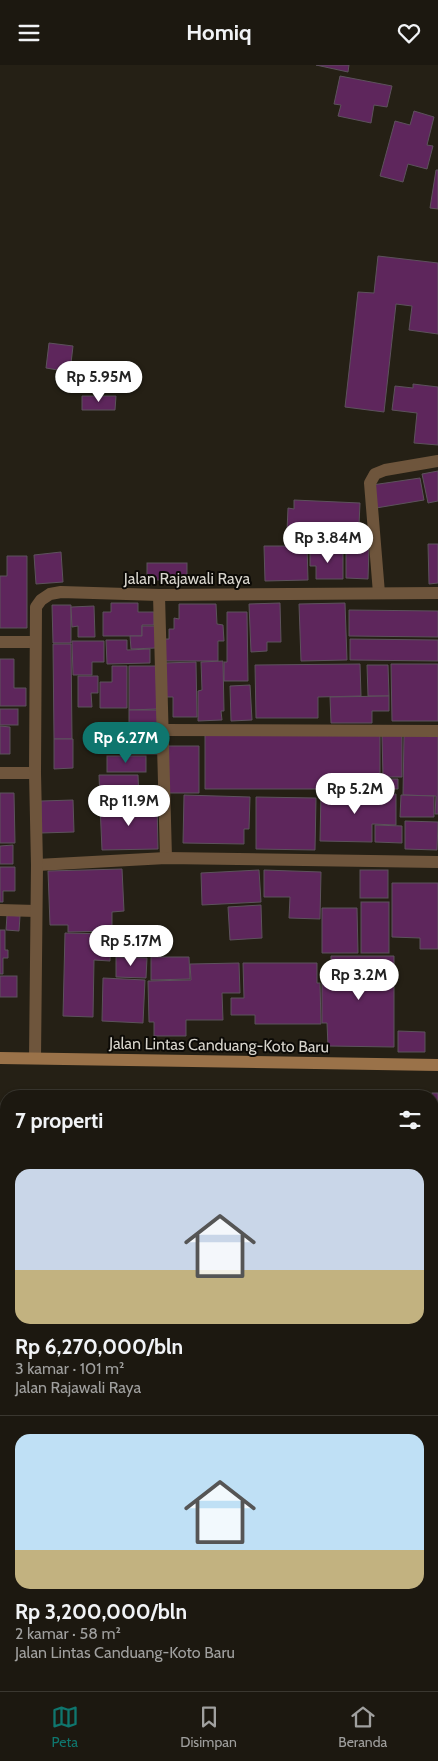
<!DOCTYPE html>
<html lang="id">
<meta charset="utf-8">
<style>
:root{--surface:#1c1810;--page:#252119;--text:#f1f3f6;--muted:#a0a09f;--line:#3a3730;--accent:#0f766e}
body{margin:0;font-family:Cabin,sans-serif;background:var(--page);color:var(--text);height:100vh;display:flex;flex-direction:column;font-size:19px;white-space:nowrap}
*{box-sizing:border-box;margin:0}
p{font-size:16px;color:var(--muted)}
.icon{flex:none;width:28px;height:28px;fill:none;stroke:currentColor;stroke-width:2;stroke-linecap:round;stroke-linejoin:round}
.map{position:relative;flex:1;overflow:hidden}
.side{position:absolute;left:0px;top:1025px;width:439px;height:601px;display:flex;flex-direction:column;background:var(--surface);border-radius:20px 20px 0 0;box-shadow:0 1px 4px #0004,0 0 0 1px var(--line)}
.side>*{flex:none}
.price{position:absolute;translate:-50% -42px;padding:0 11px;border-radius:18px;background:#fff;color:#222;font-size:16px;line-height:32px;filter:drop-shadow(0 1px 2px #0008)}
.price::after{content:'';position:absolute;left:50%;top:30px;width:15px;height:11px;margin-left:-8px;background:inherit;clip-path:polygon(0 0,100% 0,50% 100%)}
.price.on{background:var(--accent);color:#fff}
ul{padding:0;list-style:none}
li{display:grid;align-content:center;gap:10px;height:265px;padding:0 15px}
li+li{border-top:1px solid var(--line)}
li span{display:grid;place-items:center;height:155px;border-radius:15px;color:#555}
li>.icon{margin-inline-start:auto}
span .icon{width:90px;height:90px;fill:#fffc;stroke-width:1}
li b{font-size:21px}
h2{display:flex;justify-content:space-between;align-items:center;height:60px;padding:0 15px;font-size:21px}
header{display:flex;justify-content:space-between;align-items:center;height:65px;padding:0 15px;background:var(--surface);font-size:22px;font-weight:700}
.dock{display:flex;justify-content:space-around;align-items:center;height:70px;border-top:1px solid var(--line);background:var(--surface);font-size:14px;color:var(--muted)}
.dock a{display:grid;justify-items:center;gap:2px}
.dock .on{color:var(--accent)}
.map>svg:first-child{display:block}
.building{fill:#5e265c;stroke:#5d525c}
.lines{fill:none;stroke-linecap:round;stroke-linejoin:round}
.minor{stroke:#6e553c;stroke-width:12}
.secondary{stroke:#9a7249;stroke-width:12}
.labels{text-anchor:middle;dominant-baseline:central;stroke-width:4;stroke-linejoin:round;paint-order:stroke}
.street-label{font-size:16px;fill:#d8d5cd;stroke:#0c0a06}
</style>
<header><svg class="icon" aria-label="menu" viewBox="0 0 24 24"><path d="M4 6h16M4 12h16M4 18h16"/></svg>Homiq<svg class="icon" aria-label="heart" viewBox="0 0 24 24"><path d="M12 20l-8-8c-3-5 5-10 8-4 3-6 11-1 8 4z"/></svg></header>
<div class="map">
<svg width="438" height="1626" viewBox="0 0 438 1626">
<rect width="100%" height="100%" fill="#252015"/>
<g class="building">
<path d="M316,0h33l-1,7z"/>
<path d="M340,11l52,10 -5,21 -13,-2 -3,18 -33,-7 3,-11 -7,-1z"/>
<path d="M414,46l20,6 -7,28 6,1 -6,23 -19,-5 -5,18 -23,-6 15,-55 15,4z"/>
<path d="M436,105h2v39l-8,-1z"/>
<path d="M378,191l60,7v71l-29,-4 3,-24 -16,-2 -12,108 -39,-5 13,-115 16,1z"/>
<path d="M49,278l24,3 -3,26 -24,-4z"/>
<path d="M413,319l25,3v58l-24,-2 3,-30 -25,-3 3,-24 18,2z"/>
<path d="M82,331h34l-1,14h-33z"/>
<path d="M438,406v30l-10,2 -6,-29z"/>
<path d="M420,413l4,22 -48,8 -4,-23z"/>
<path d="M294,435l66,3 -2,44 -63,-3 1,-13h-9l1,-23 6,1z"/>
<path d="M428,479h10v39l-9,1z"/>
<path d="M264,481h43l1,34 -43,1z"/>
<path d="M346,484h23l-1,30 -22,-1z"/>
<path d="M310,485h33v29h-27v-13h-6z"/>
<path d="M61,487l2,30 -27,2 -2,-29z"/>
<path d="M7,491h20v72h-27v-52h7z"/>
<rect x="147" y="498" width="40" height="17"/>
<path d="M111,538h27v9h16v13h-12v11h-39v-24h8z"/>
<path d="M280,538l1,39h-14v9l-16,1 -2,-48z"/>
<path d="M345,538l2,57 -46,1 -2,-57z"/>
<path d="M179,539h37l1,20 6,1 1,16h-6v20h-56v-22h7v-10h5v-11l5,1z"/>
<path d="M52,540h19v38h-18z"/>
<path d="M94,541l1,31h-17v-11l-6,1 -1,-20z"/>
<path d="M349,545l89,1v26l-89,-1z"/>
<path d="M227,547h20l1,69h-24v-19h3z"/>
<path d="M142,561h17l-3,22 -25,1 -1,-13h12z"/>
<path d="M350,574l88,1v21l-88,-1z"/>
<path d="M106,575h21v10l23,-1v14l-43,1z"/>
<path d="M72,576h32v21h-12v13h-19z"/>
<path d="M53,579h18l1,95h-18z"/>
<path d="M0,594h14v29h12v18h-26z"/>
<path d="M223,596l1,50h-3l1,9 -24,1v-30l4,-1 -1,-28z"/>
<path d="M196,597l1,55h-24v-20h-9v-34z"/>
<path d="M360,599l1,32 -43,1v21h-62l-1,-53z"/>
<path d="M391,599h47v57h-46z"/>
<path d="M367,600h21l1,31h-21z"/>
<path d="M112,601h15v42h-27v-26h12z"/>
<path d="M129,601h27l1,43 -28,1z"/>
<path d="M78,611h20v17h-7l1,14h-14z"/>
<path d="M250,620l2,35 -21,1 -1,-35z"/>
<path d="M389,631v15h-17v12h-41l-1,-26z"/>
<rect x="0" y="644" width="18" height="16"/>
<path d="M129,645h28l3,44h-31z"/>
<path d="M0,661l10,1v27h-10z"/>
<path d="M205,670h175v44h18v10h-193z"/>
<path d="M382,670h20v42h-19z"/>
<path d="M404,670l34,1v78h-3l1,-18 -33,-1z"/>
<path d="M54,674h19v29l-19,1z"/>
<path d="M167,681h32v47h-33z"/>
<rect x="107" y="691" width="39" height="16"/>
<path d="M99,710h39l1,26h-39z"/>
<path d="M321,727l75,2v31l-24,-1v18l-52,-1z"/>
<path d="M0,728h14l1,50h-15z"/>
<path d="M184,730l66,2 -1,32h-5v15l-61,-1z"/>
<path d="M401,730l33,1v21h-34z"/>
<path d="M256,732l60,1 -1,52 -59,-1z"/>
<path d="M73,735l1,32 -33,1v-32z"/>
<path d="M157,738l1,46 -56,1 -2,-45z"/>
<path d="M405,756l33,1 -1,28 -32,-1z"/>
<path d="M375,760l27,1v17l-27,-1z"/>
<path d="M13,780v19h-13v-18z"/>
<path d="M0,802h15v24h-12v11h-3z"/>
<path d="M122,804l2,42 -12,1v19l-44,1v-7h-18l-2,-54z"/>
<path d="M259,805l2,32 -59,3 -1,-32z"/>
<path d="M264,805l57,2 -1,47 -31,-1 1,-21h-26z"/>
<rect x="360" y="805" width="28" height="28"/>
<path d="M392,818h46v66h-18v-11l-28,-1z"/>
<rect x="361" y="837" width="28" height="51"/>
<path d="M261,840l1,33 -32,2 -2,-33z"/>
<path d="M322,843h35l1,45h-36z"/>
<path d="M7,850l13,1 -1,15 -13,-1z"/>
<path d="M0,865h5v20h3v8h-5v16h-3z"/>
<path d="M65,868l46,1 -1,27 -16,-1 -1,57 -30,-1z"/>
<path d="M331,891h63v91l-66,-1 -1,-23h-5v-51h9z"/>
<path d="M116,892l31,1 -1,20 -30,-1z"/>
<path d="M151,892h38l1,22 -39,1z"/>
<path d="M239,898l1,30h-18l1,27h-37v16h-32v-14h-5l-1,-41 43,-1 -1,-16z"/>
<path d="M243,898h74v20h3l1,41h-66v-9h-24v-17h13z"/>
<rect x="0" y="911" width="17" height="21"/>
<path d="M103,913l42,2 -2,43 -41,-2z"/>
<path d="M398,966l27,1v20h-27z"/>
<rect x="432" y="1028" width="6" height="42"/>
</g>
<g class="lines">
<g class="minor">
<path d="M379,528l-9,-110 5,-9 10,-4 53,-9"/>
<path d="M159,530l7,263"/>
<path d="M0,577h35"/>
<path d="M162,665l276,1"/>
<path d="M0,708h35"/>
<path d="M37,800l129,-7 272,4"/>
<path d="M0,845l36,1"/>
<path d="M35,993l2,-193 -2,-92 1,-166 5,-7 9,-6 11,-2 98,3 279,-2"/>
</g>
<path class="secondary" d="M0,993l438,7"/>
</g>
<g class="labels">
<g class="street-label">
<text x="187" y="513">Jalan Rajawali Raya</text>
<text transform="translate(219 980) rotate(1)">Jalan Lintas Canduang-Koto Baru</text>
</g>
</g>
</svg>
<b class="price" style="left:99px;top:338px">Rp 5.95M</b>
<b class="price" style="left:328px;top:499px">Rp 3.84M</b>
<b class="price on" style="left:126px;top:699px">Rp 6.27M</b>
<b class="price" style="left:355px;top:750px">Rp 5.2M</b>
<b class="price" style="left:129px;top:762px">Rp 11.9M</b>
<b class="price" style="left:131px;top:902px">Rp 5.17M</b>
<b class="price" style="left:359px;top:936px">Rp 3.2M</b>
<section class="side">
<h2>7 properti<svg class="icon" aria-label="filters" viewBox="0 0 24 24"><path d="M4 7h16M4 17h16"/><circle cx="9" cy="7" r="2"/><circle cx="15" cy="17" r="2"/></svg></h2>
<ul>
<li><span style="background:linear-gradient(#c9d6e8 65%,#c2b280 0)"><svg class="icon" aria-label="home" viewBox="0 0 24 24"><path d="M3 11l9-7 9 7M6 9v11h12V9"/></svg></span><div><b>Rp 6,270,000/bln</b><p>3 kamar · 101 m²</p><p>Jalan Rajawali Raya</p></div></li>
<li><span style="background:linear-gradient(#bfe0f5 75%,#c2b280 0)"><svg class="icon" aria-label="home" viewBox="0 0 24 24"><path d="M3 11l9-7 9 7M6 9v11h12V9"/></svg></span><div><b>Rp 3,200,000/bln</b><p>2 kamar · 58 m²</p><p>Jalan Lintas Canduang-Koto Baru</p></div></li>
</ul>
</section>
</div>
<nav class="dock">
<a class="on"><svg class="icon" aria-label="map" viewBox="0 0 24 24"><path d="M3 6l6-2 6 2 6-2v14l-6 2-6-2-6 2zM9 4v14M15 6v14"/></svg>Peta</a>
<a><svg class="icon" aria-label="saved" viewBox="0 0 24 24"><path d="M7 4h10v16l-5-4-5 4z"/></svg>Disimpan</a>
<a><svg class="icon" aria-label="home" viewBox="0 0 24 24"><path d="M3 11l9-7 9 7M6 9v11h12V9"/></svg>Beranda</a>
</nav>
